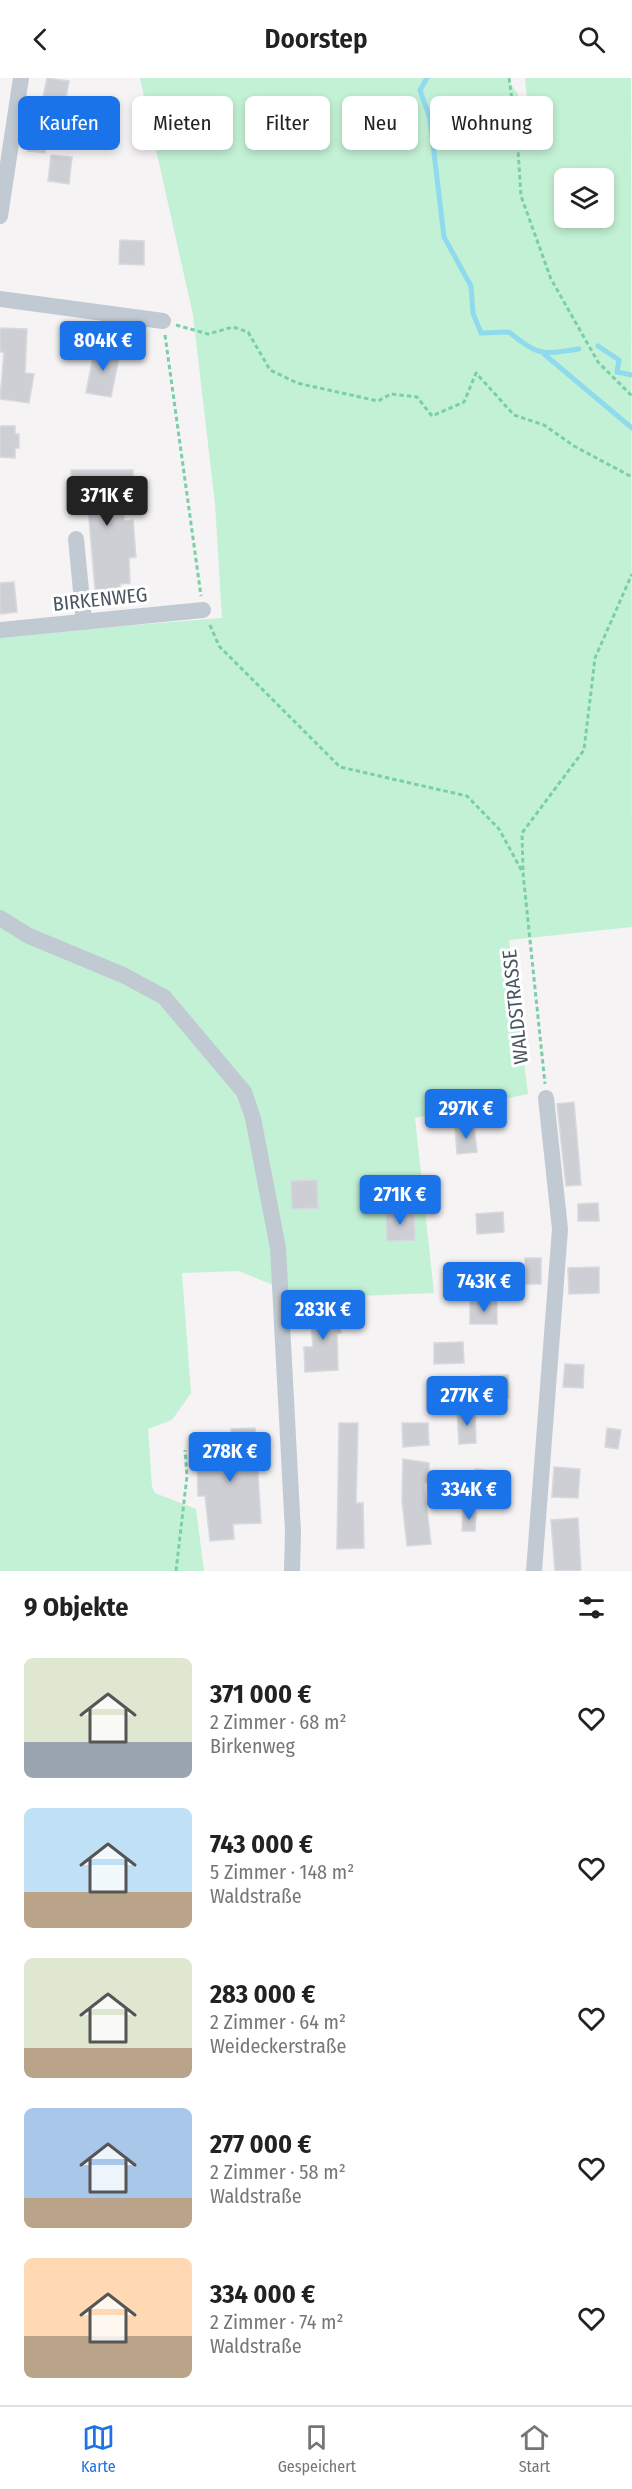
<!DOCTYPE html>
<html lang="de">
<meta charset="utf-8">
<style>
:root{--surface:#fff;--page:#f2f2f2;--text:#222;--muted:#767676;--line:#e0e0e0;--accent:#1a73e8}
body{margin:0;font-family:"Fira Sans Condensed",sans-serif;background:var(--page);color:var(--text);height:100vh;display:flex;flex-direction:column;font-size:22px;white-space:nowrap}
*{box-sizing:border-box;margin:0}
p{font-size:20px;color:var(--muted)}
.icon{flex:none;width:33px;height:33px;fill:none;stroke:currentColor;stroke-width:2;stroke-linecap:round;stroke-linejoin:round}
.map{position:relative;height:1493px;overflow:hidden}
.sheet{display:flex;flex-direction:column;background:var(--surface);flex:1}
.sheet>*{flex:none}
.top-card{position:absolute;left:18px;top:18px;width:597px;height:54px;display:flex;gap:12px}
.controls{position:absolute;left:554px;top:90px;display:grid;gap:12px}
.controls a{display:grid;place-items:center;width:60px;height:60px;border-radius:9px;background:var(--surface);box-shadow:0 3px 9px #0003;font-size:30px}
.price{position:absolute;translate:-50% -51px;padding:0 14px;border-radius:6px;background:var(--accent);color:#fff;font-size:20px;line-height:39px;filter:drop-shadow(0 2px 3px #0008)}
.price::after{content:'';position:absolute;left:50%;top:36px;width:18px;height:14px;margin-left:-9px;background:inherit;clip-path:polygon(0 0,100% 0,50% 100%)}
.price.current{background:#222;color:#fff}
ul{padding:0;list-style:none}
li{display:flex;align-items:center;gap:18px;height:150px;padding:0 24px}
li span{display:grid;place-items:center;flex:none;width:168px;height:120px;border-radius:9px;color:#555}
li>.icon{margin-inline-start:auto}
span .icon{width:72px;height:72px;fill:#fffc;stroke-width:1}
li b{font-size:26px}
h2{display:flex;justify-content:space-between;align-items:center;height:72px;padding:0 24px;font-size:26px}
.pill{padding:0 21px;border-radius:9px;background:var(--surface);box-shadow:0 3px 9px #0003;font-size:21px;line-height:54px}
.pill.current{background:var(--accent);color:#fff}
header{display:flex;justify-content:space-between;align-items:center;height:78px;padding:0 24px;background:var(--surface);font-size:27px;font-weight:600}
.menu{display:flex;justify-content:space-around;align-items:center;height:84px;border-top:2px solid var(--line);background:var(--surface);font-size:16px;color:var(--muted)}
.menu a{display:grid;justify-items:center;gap:3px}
.menu .current{color:var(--accent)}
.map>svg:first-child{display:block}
.green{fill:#c3f1d5;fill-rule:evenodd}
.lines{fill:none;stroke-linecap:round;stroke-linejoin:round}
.stream{stroke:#90daee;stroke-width:5}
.building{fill:#cdcfd5;stroke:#d7d9de;stroke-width:1.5}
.path{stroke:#7ad0a6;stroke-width:3;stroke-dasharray:4.5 3;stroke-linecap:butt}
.street{stroke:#c1cad2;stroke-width:16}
.labels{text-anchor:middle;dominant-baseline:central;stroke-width:6;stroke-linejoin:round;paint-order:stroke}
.street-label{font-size:20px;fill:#4a5661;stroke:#fff}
</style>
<header><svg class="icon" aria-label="back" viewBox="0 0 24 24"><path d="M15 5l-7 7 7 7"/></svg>Doorstep<svg class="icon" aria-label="search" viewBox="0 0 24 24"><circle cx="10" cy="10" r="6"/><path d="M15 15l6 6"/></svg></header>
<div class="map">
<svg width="632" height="1493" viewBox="0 0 632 1493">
<rect width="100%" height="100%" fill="#f5f3f3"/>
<path class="green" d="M140,0h367l21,32 -3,-32h106l1,849 -123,13 19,154 -113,24 19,175 -129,5 -66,-27 -57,2 9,120 -19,27 -24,9 4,58 3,6 41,16 8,62h-204v-935l222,-18 -7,-114 -22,-189zM564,100h39v40h-39z"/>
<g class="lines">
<g class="stream">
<path d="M427,0l-7,12 10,29 14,118 27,49 2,27 8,20 28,-1c30,25 33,22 70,17"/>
<path d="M598,268l21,14 -2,12 15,3"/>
<path d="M544,276l88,74"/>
</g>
</g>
<g class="building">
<path d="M47,0l22,3 -7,40 -23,-4z"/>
<path d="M31,57l17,2 -3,16 -17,-2z"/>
<path d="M51,77l21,2 -3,27 -21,-3z"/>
<path d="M120,162l24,1v24l-25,-1z"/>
<path d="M0,250l27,1 -2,44 9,1 -5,29 -29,-4 4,-47h-4z"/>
<path d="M95,269l25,5 -9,45 -25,-4z"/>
<path d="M0,348h15v8h4v14h-4v10l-15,-1z"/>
<path d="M71,392h62v18h-10l1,33 9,-1 3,37 -7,1 1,25 -10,1 1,15 -25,1 -8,-93h-9v-6h-7z"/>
<path d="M14,504l3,30 -17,2v-31z"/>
<path d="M574,1024l7,83 -15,1 -9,-82z"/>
<path d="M474,1047l3,27 -20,2 -2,-27z"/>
<path d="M317,1102l1,28 -26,1 -1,-28z"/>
<path d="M598,1125l1,18h-21v-17z"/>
<path d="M414,1133l1,29 -28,1 -1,-29z"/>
<path d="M503,1134l1,20 -27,2 -1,-20z"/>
<rect x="525" y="1180" width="16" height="26"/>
<path d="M599,1189v26l-30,1 -1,-26z"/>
<rect x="470" y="1223" width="27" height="23"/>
<path d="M339,1230l2,25 -4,1 1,36 -33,2 -1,-25h9l-3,-37z"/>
<path d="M463,1264l1,21 -30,1v-21z"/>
<path d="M565,1286l19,1 -1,23 -20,-1z"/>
<path d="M508,1297l1,23 -28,1 -1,-23z"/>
<path d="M475,1332l1,33 -17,1 -2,-33z"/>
<path d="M339,1345h19l-2,80h7l1,45 -27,1z"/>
<path d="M402,1345h26l1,22 -26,2z"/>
<path d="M255,1350l6,95 -28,1 1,15 -24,2 -5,-45h-7l-1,-53 35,-1 -1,-13z"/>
<path d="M607,1350l14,2 -3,19 -13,-2z"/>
<path d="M403,1381l26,4v20h-5l7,61 -24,2 -5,-46z"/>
<path d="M554,1389l26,2 -2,29 -26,-1z"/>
<path d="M476,1391l23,3 -3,21 -23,-3z"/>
<path d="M463,1433l13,1 -1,19h-13z"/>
<path d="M578,1440l3,53h-26l-4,-51z"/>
</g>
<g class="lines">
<g class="path">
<path d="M509,0l8,57 4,61 30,83 47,83 34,34"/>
<path d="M176,247l32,9 25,-7 15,5 22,38 27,13 81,18 13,-7 26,3 15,19 32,-14 12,-29 38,42 30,10 30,21 58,31"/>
<path d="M165,257l36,261"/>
<path d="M210,547l9,21 121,121 127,29 32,33 24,44 22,211"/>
<path d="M523,792l-1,-37 62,-83 11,-92 37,-84"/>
<path d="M176,1493l11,-95 -2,-26"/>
</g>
<g class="street">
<path d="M0,138l21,-138"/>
<path d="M0,221l163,22"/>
<path d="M76,461l8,83"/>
<path d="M0,552l203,-20"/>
<path d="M0,840l29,18 94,39 41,22 80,95 9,26 25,130 15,284 -1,39"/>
<path d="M534,1493l26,-342 -14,-131"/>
</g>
</g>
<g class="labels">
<g class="street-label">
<text transform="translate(100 521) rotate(-6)">BIRKENWEG</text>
<text transform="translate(515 929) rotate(-96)">WALDSTRASSE</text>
</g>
</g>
</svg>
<div class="controls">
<a><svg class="icon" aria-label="layers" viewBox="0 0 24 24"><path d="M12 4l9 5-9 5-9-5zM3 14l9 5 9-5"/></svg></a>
</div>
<b class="price" style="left:103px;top:294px">804K €</b>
<b class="price current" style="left:107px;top:449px">371K €</b>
<b class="price" style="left:466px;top:1062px">297K €</b>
<b class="price" style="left:400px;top:1148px">271K €</b>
<b class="price" style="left:484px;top:1235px">743K €</b>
<b class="price" style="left:323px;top:1263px">283K €</b>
<b class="price" style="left:467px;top:1349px">277K €</b>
<b class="price" style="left:230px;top:1405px">278K €</b>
<b class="price" style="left:469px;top:1443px">334K €</b>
<div class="top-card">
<a class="pill current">Kaufen</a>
<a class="pill">Mieten</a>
<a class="pill">Filter</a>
<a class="pill">Neu</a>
<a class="pill">Wohnung</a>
</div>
</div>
<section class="sheet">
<h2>9 Objekte<svg class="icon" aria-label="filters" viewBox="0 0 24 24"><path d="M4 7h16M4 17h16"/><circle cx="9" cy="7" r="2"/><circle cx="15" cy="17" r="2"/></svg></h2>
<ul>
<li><span style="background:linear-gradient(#dfe7d0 70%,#9aa5b1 0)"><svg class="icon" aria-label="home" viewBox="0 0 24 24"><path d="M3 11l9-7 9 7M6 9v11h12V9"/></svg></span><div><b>371 000 €</b><p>2 Zimmer · 68 m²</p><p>Birkenweg</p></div><svg class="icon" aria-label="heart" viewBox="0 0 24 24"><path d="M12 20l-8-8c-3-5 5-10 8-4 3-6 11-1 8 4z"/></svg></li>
<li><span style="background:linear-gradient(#bfe0f5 70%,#b9a48a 0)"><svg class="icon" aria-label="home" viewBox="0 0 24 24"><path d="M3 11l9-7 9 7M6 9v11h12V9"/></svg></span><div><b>743 000 €</b><p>5 Zimmer · 148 m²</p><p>Waldstraße</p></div><svg class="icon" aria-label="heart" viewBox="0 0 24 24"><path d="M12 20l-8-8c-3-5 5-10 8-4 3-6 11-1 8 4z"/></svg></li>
<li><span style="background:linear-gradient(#dfe7d0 75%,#b9a48a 0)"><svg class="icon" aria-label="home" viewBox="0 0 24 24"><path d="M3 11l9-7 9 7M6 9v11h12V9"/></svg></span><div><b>283 000 €</b><p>2 Zimmer · 64 m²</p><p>Weideckerstraße</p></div><svg class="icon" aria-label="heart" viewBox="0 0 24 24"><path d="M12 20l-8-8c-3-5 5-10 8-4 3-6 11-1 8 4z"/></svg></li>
<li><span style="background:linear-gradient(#a9c7e8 75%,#b9a48a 0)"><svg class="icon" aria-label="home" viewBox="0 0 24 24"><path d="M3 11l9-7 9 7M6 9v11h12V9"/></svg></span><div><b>277 000 €</b><p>2 Zimmer · 58 m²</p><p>Waldstraße</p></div><svg class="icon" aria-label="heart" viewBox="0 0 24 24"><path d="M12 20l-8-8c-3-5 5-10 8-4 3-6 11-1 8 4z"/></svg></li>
<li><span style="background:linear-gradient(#ffd9b3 65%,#b9a48a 0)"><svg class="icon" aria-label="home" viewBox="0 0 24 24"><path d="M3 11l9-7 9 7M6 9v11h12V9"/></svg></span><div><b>334 000 €</b><p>2 Zimmer · 74 m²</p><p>Waldstraße</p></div><svg class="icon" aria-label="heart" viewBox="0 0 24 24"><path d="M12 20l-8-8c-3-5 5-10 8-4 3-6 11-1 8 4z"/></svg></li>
</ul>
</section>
<nav class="menu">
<a class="current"><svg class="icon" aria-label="map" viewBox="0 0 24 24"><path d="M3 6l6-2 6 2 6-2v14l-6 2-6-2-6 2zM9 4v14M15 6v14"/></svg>Karte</a>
<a><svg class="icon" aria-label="saved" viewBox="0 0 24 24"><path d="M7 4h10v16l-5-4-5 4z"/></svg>Gespeichert</a>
<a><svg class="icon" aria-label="home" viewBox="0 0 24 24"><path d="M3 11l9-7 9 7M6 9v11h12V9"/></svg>Start</a>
</nav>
